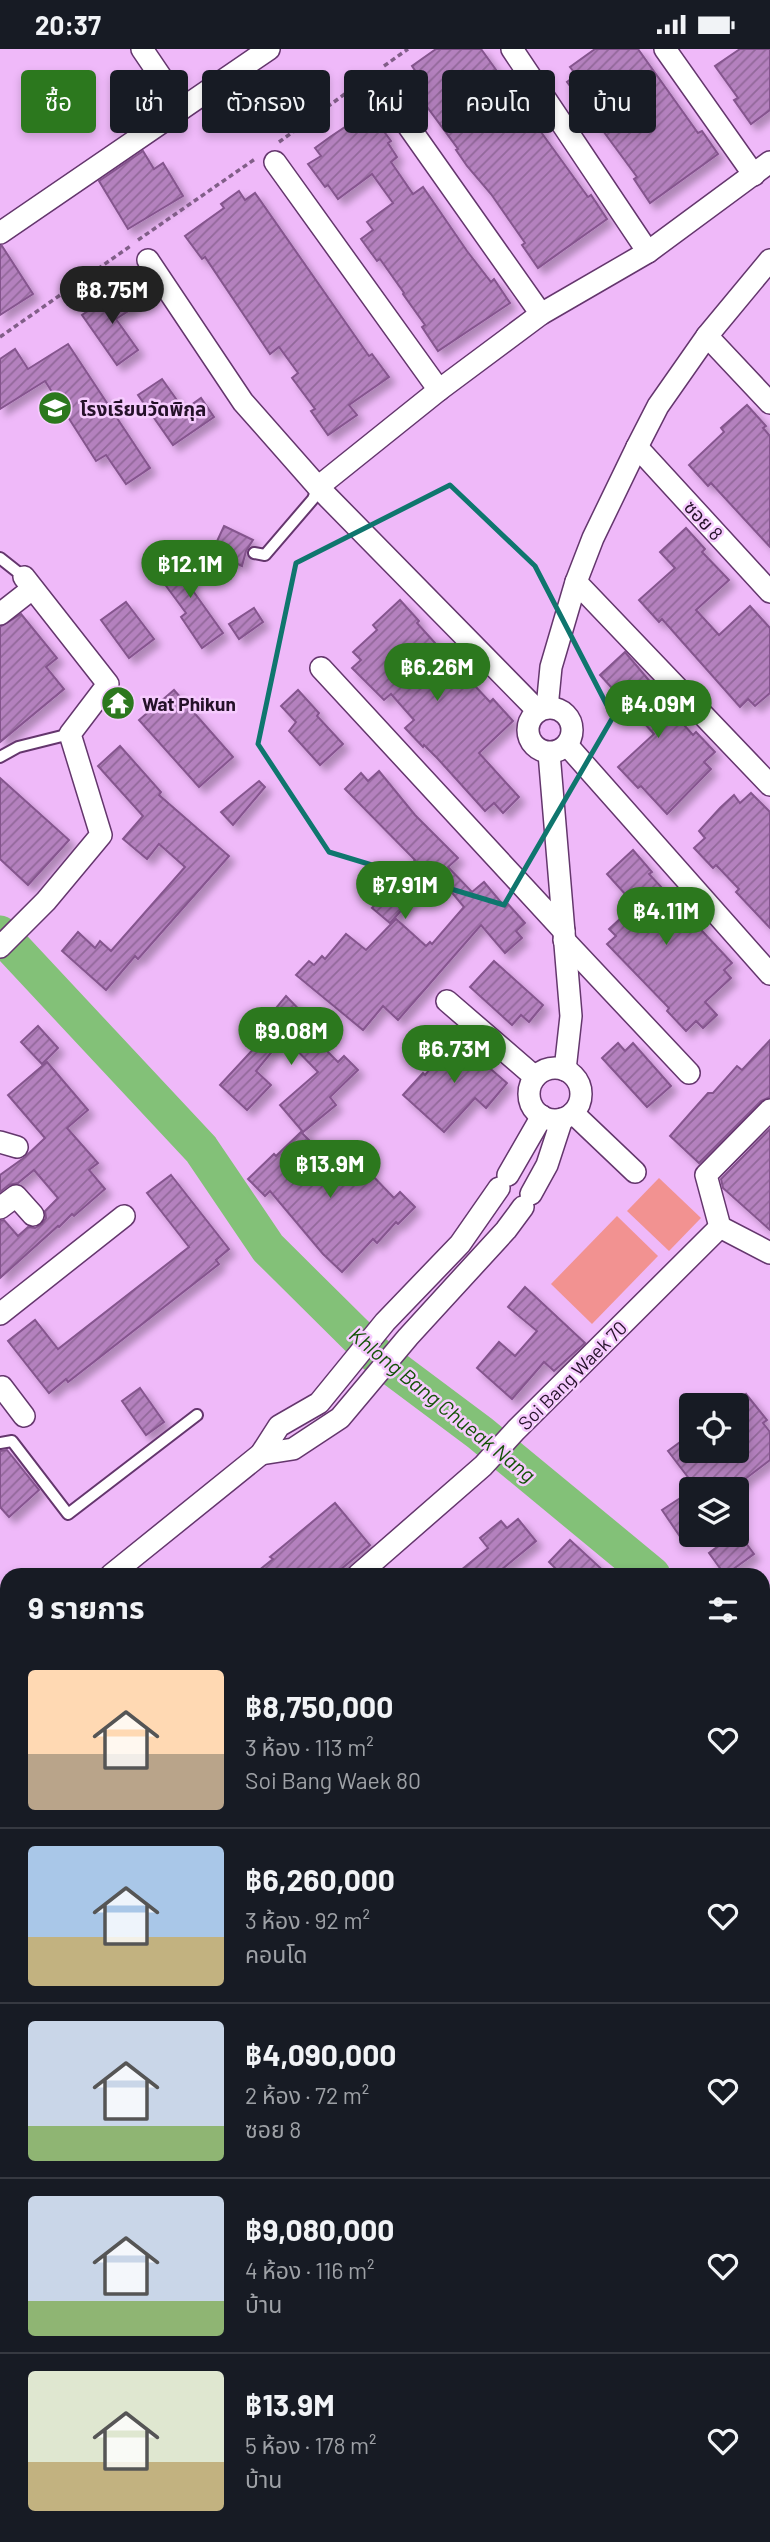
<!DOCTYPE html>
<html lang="th">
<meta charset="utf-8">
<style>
:root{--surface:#171b24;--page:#242831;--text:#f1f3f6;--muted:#9ea1a6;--line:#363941;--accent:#2c781e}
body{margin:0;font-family:Barlow,"Noto Sans Thai",sans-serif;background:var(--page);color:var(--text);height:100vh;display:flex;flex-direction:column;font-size:26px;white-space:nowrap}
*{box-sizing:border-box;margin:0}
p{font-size:23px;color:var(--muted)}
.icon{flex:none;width:38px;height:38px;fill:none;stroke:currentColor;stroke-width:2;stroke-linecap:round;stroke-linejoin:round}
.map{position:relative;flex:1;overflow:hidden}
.drawer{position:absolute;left:0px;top:1519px;width:770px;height:975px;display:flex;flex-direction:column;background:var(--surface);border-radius:21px 21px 0 0;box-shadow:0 4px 10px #0003}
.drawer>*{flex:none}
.guide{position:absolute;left:21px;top:21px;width:728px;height:63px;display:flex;gap:14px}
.controls{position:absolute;left:679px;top:1344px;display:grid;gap:14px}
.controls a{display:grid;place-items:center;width:70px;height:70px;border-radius:7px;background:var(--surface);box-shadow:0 4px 10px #0003;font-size:35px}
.price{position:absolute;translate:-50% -60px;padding:0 16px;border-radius:24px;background:var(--accent);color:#fff;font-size:23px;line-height:46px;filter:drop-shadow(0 2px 4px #0008)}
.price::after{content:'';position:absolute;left:50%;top:42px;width:21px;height:16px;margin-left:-10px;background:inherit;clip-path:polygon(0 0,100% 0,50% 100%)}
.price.current{background:#222;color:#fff}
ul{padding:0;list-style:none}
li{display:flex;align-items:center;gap:21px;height:175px;padding:0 28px}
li+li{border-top:2px solid var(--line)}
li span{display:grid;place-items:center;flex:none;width:196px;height:140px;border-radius:7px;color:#555}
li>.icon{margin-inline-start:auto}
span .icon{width:84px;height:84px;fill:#fffc;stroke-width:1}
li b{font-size:30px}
h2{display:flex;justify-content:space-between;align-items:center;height:84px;padding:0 28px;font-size:30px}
.pill{padding:0 24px;border-radius:7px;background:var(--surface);box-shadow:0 4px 10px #0003;font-size:24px;line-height:63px}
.pill.current{background:var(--accent);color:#fff}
.status{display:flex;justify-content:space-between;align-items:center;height:49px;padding:0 35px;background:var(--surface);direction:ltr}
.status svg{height:19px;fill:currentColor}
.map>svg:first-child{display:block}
.pitch{fill:#f29291}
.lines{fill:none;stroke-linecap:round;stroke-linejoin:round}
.river{stroke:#83c178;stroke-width:37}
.building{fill:url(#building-hatch);stroke:#85558e;stroke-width:2;filter:url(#shadow)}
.lane-casing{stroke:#64366d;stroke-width:14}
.street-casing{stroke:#64366d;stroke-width:24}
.secondary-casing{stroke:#64366d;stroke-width:33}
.path{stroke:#815e88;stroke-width:3.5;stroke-dasharray:5 3.5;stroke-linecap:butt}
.lane{stroke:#fff;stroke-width:10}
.street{stroke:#fff;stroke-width:21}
.secondary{stroke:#fff;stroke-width:30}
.marked{fill:none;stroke:#0f766e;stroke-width:5;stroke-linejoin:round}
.labels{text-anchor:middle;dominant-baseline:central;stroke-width:5;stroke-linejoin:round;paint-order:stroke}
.poi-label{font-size:19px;font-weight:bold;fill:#251129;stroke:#f6cbfe;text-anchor:start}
.street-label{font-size:19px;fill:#251129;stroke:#f6cbfe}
.water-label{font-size:21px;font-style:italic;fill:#135206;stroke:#f6cbfe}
</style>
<div class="status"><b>20:37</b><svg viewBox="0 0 49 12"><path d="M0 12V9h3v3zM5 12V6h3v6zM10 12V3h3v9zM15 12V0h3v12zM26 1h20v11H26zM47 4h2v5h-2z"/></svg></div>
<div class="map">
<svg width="770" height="2493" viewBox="0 0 770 2493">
<defs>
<pattern id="building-hatch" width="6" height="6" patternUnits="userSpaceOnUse" patternTransform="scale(1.75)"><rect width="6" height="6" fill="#b481be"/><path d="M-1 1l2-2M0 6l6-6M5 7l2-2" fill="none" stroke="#92689a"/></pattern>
<filter id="shadow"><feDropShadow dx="6" dy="6" stdDeviation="3.5" flood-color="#0004"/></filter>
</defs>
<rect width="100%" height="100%" fill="#efb9f9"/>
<g class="pitch">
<path d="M659,1129l42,40 -32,33 -42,-40z"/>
<path d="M617,1167l41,40 -66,68 -41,-40z"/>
</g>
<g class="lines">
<path class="river" d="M0,885l201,215 67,99 109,108 103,77 172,142"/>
</g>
<g class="building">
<path d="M436,0h45l107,148 3,-2 16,24 -69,49 -16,-23 3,-2 -34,-49 -24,-28 -11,-16 2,-1 -50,-68 10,-6 -6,-9z"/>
<path d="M595,0h43l60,84 4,-2 16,23 -68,49 -16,-24 3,-2 -70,-95 9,-7 -6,-8z"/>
<path d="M740,0h30v61l-19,14 -17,-24 4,-2 -23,-32z"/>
<path d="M374,69l17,23 -3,2 9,14 -6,5 22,32 10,-7 44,64 24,31 3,-3 16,24 -72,48 -16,-24 3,-2 -22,-31 1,-1 -24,-34 -3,2 -16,-22 12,-9 -6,-8 26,-19 -21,-29 -34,25 -10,-14 -3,2 -17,-23 13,-8 -6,-8 15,-11 27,-18 5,8z"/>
<path d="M143,102l11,18 9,-6 20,33 -55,33 -29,-48z"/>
<path d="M239,142l6,9 10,-7 114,163 3,-2 17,23 -40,28 8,10 -29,20 -17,-24 4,-2 -23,-31 6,-5 -19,-26 -9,7 -65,-97 -3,2 -17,-23 39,-28 -3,-4z"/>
<path d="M0,197h2l31,48 -33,21z"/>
<path d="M120,240l13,19 -17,11 22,31 -21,15 -35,-50z"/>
<path d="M68,295l82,124 -24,16 -20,-29 -10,6 -51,-80 -45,28v-50l15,-10 13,20z"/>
<path d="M162,330l22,31 17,-12 13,19 -41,28 -35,-50z"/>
<path d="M747,356l19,21 -3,2 7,8v111l-59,-64 -3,3 -19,-21 35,-33 -3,-4z"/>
<path d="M224,477l29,14 -7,11 -4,15 -30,-14z"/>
<path d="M686,479l19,21 -3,3 27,28 -33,30 23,25 31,-29 20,22v65l-15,13 -7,-7 -8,8 -78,-88 -3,3 -20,-22 36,-32 -15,-16z"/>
<path d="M189,503l13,18 -16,11 37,52 -21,15 -21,-31 5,-4 -28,-38z"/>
<path d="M400,551l19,21 -2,2 27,30 46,49 3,-3 20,22 -34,32 40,44 -16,16 -9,-10 -9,8 -47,-52 -14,-14 -1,2 -18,-19 9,-8 -23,-26 -7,6 -32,-32 9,-8 -8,-8 24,-22 -4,-5z"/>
<path d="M126,553l28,37 -25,19 -28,-38z"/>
<path d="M254,559l9,14 -24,17 -10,-15z"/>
<path d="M21,565l36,44 -11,9 18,22 -64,53v-115z"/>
<path d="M625,603l44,52 -2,2 26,29 3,-3 19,20 -11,10 7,7 -44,45 -26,-28 -3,2 -20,-21 36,-33 -54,-59z"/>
<path d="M174,641l59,67 -34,30 -60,-67z"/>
<path d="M298,641l21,23 -2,3 26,28 -23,21 -31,-34 7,-9 -15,-16z"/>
<path d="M120,697l41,46 -2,3 70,61 -91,103 -3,-3 -29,34 -44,-39 16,-19 17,16 5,-7 11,10 74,-84 -26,-23 -12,15 -24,-20 20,-23 -45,-50z"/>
<path d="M379,722l36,44 43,43 -10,9 24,25 12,-10 21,25 3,-3 17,19 -9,8 6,7 -17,15 -24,-28 -83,95 -15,-14 -20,24 -67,-55 13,-14 5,4 8,-9 3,3 21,-25 20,16 30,-31 30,27 4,-4 2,2 32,-37 -20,-24 -2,3 -10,-10 -42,47 -18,-15 43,-48 -70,-71 16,-16 7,8z"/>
<path d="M0,729l69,62 -41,45 -28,-26z"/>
<path d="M259,732l6,6 -32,38 -12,-13z"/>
<path d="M751,744l19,19v116l-34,-36 3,-3 -23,-24 -3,3 -19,-20 11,-10 -6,-7 21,-23 14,-13 6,8z"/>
<path d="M633,801l19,22 -3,2 83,89 -8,7 7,8 -26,24 12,13 -14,13 -7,-7 -10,10 -19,-20 2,-3 -62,-64 9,-8 -7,-7 26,-24 -28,-31z"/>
<path d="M494,912l49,44 -14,17 -8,-7 -9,10 -42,-38z"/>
<path d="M286,947l30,31 -6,7 28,28 6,-6 14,14 -28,27 6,8 -33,27 -23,-27 38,-33 -34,-35 -28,34 15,14 -24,25 -27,-25 39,-42 -7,-6z"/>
<path d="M38,977l20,22 -16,16 -21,-22z"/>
<path d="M458,987l22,19 -2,3 29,25 -21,25 -11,-10 -31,34 -41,-37 20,-22 2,2z"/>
<path d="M770,991v57l-9,4 -62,62 -29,-27 38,-43h5l24,-27 5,4z"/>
<path d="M618,994l7,8 8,-8 38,43 -24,21 -45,-49z"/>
<path d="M47,1013l41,48 -21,18 31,35 -9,7 16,19 -31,27 -2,-2 -13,13 -1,-1 -58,52v-57l4,-1 14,16 10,-9 7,1 7,-4 4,-6 -1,-7 13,-13 -24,-28 -16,13 -9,2 -9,7v-17l25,-18 20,-19 -37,-43z"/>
<path d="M770,1080v101l-47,-42 -2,-9z"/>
<path d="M301,1083l25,25 6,-6 29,29 8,-8 25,26 6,-6 15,15 -17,17 -2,-2 -19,21 -4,-4 -31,33 -19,-18 -53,-63 -5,5 -17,-17 26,-25 2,2z"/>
<path d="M171,1126l58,74 -13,11 3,4 -151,118 -2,-3 -17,14 -41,-52 27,-21 23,29 131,-102 -42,-54z"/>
<path d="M525,1238l60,56 -31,28 -10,-9 -32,37 -35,-31 22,-26 16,14 22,-25 -29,-24z"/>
<path d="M140,1339l24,34 -18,13 -24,-34z"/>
<path d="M746,1345l21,26 -4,3 7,9v28l-38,29h-35l-29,-38 23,-17v17h46v-49z"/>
<path d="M7,1401l32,40 -30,27 -9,-10v-56z"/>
<path d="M691,1442v39l-10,8 -19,-28z"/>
<path d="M335,1454l35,42 -36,30h-81l20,-16 -3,-2z"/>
<path d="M518,1470l18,22 -41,34h-40l33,-27 -8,-10 21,-17 6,7z"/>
<path d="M737,1482l17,23 -29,21 -16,-22 24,-18h4z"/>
<path d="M570,1491l38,35h-46l-13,-13z"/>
</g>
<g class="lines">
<g class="lane-casing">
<g id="lane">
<path d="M254,504l11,2 48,-56 5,-12"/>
<path d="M0,509l24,19"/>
<path d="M0,708l18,-10 52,-13"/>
<path d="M0,1394l12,-2 56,73 129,-99"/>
<path d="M2,2404l5,4"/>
<path d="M35,2493l5,-6"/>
</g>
</g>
<g class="street-casing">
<g id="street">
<path d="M142,0l40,59"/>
<path d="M512,0l136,203"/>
<path d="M665,0l89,126"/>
<path d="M380,37l161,228"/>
<path d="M275,113l164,228"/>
<path d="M0,184l269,-184"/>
<path d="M148,211l95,142 75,85 220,224"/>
<path d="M707,287l63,67"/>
<path d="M637,398l133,145"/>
<path d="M318,438l121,-97 102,-76 107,-62 122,-90"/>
<path d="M576,533l194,203"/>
<path d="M0,565l32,-25"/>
<path d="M321,619l243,263"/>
<circle cx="550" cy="681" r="22"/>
<path d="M547,659l4,-41 25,-85 17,-44 44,-91 21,-41 49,-70 63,-76"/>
<path d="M567,696l203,229"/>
<path d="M549,704l22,263 -6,54"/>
<path d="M564,891l125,133"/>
<path d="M0,898l46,-46 55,-66 -31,-101 38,-50 -84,-107"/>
<path d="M447,952l88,76"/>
<circle cx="555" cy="1045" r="26"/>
<path d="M770,1061l-64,65 14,52 50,26"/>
<path d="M573,1064l62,59"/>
<path d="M0,1093l17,5"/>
<path d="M508,1126l34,-59"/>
<path d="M531,1145l16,-29 15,-46"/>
<path d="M0,1159l16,-12 17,19"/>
<path d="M0,1265l124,-98"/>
<path d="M2,1338l22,29"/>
<path d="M261,1405l32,-5 47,-31 68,-81 98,-107 17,-23"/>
<path d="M111,1526l150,-121 18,-28 40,-23 66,-81 75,-78 39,-56"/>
<path d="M358,1526l125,-109 33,-36 204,-203"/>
<path d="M0,1623l7,-7"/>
<path d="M763,1819l7,-6"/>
<path d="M0,1824l7,-6"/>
<path d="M0,2029l7,-5"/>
<path d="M0,2193l7,-5"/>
<path d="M763,2224l7,-9"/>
<path d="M275,2493l17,-6"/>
</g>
</g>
<g class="secondary-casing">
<g id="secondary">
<path d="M0,2336l7,7"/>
<path d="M161,2487l8,6"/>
</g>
</g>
<g class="path">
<path d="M384,17l24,-17"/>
<path d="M279,93l81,-59"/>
<path d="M138,191l117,-81"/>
<path d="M0,288l132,-92"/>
</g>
<use href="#lane" class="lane"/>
<use href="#street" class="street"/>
<use href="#secondary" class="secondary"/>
</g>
<path class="marked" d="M450,436l85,81 78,151 -109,188 -175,-53 -71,-108 38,-181z"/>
<defs>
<g id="school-disc" transform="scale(1.75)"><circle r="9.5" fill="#2c781e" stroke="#f6cbfe"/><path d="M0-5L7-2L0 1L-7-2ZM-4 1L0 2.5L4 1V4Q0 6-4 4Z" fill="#fff"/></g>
<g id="temple-disc" transform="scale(1.75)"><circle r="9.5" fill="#2c781e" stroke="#f6cbfe"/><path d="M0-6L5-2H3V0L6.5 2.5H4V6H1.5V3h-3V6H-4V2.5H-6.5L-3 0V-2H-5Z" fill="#fff"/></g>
</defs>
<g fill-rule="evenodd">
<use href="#school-disc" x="55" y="359"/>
<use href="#temple-disc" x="118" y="654"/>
</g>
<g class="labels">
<g class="poi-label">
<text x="80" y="359">โรงเรียนวัดพิกุล</text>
<text x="142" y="654">Wat Phikun</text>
</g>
<g class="street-label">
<text transform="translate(704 471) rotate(47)">ซอย 8</text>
<text transform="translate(572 1326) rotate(-45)">Soi Bang Waek 70</text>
</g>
<g class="water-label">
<text transform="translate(443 1355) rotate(39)">Khlong Bang Chueak Nang</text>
</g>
</g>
</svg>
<div class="controls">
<a><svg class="icon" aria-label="locate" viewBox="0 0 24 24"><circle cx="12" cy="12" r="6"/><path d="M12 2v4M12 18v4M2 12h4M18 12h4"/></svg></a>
<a><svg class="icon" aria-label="layers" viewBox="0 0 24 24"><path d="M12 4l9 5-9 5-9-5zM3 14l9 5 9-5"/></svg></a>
</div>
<b class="price current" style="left:112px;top:277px">฿8.75M</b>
<b class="price" style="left:190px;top:551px">฿12.1M</b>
<b class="price" style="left:437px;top:654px">฿6.26M</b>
<b class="price" style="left:658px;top:691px">฿4.09M</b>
<b class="price" style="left:405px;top:872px">฿7.91M</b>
<b class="price" style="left:666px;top:898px">฿4.11M</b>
<b class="price" style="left:291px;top:1018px">฿9.08M</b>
<b class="price" style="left:454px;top:1036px">฿6.73M</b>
<b class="price" style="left:330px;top:1151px">฿13.9M</b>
<div class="guide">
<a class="pill current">ซื้อ</a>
<a class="pill">เช่า</a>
<a class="pill">ตัวกรอง</a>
<a class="pill">ใหม่</a>
<a class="pill">คอนโด</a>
<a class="pill">บ้าน</a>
</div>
<section class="drawer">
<h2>9 รายการ<svg class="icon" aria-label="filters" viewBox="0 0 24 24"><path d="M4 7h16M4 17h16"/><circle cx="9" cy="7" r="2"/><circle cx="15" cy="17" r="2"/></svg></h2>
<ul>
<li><span style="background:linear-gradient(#ffd9b3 60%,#b9a48a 0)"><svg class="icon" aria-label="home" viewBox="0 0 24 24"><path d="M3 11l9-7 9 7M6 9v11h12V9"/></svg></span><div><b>฿8,750,000</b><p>3 ห้อง · 113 m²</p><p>Soi Bang Waek 80</p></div><svg class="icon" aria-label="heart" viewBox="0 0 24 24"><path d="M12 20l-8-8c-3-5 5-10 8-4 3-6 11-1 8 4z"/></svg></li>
<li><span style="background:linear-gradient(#a9c7e8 65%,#c2b280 0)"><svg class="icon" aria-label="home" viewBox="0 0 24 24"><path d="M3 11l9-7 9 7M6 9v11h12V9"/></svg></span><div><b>฿6,260,000</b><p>3 ห้อง · 92 m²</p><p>คอนโด</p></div><svg class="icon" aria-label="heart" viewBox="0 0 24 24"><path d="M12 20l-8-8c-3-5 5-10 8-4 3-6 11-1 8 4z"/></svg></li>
<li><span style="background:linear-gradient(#c9d6e8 75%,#8fb573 0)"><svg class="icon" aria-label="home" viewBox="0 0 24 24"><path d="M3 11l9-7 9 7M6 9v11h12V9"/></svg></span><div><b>฿4,090,000</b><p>2 ห้อง · 72 m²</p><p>ซอย 8</p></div><svg class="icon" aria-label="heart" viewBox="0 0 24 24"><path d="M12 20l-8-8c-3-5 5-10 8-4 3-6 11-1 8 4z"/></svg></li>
<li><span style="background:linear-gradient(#c9d6e8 75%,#8fb573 0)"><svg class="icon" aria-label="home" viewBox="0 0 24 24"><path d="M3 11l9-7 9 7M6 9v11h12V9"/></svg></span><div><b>฿9,080,000</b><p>4 ห้อง · 116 m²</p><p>บ้าน</p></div><svg class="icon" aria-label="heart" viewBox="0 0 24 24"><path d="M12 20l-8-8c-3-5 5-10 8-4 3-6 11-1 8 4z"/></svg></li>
<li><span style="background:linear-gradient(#dfe7d0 65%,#c2b280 0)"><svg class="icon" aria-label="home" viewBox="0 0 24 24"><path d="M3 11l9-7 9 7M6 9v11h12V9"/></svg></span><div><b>฿13.9M</b><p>5 ห้อง · 178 m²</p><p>บ้าน</p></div><svg class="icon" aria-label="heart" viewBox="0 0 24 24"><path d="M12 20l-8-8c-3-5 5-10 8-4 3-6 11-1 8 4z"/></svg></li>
</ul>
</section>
</div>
